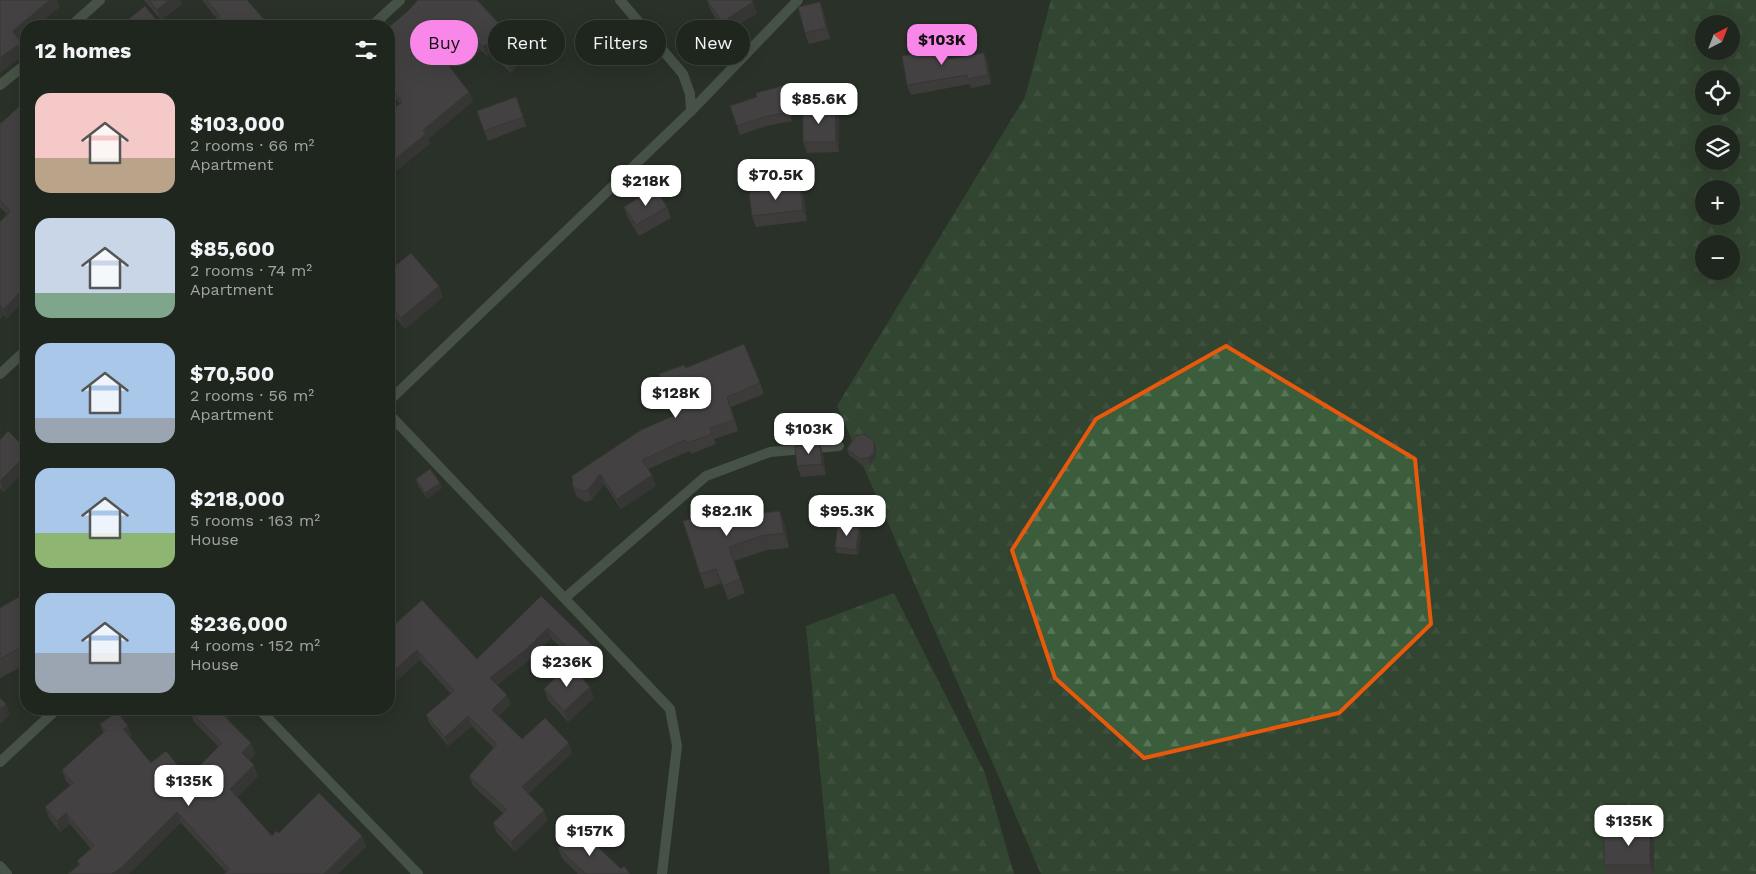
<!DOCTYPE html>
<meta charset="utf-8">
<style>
:root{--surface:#1f261e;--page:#272e27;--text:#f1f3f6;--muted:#a1a5a4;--line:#3c433c;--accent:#f987e9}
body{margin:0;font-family:"Work Sans",sans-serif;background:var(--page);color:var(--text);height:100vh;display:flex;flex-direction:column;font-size:19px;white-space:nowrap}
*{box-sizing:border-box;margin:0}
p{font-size:16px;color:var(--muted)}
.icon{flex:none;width:28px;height:28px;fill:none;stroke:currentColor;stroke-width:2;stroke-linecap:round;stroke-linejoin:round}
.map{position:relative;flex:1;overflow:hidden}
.drawer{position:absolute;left:20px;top:20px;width:375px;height:695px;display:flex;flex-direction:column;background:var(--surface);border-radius:20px;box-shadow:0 5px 20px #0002,0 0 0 1px var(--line)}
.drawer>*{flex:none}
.guide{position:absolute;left:410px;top:20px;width:475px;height:45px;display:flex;gap:10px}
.needle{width:32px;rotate:42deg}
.tools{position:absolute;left:1695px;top:15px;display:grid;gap:10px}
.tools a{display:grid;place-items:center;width:45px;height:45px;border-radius:50%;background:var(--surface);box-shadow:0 5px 20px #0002,0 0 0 1px var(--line);font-size:25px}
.price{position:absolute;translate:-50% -42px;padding:0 11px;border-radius:10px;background:#fff;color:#222;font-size:16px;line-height:32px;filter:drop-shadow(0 1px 2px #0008)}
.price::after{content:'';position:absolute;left:50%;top:30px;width:15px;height:11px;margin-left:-8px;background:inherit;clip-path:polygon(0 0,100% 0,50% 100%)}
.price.selected{background:var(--accent);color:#111}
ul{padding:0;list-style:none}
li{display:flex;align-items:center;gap:15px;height:125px;padding:0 15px}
li span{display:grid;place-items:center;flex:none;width:140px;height:100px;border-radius:15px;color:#555}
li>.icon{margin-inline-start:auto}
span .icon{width:60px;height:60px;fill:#fffc;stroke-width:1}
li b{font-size:21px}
h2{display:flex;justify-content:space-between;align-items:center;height:60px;padding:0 15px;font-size:21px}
.pill{padding:0 18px;border-radius:22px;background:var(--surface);box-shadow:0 5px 20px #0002,0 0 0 1px var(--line);font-size:18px;line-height:45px}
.pill.selected{background:var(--accent);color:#111}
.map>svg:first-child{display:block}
.forest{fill:url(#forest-firs);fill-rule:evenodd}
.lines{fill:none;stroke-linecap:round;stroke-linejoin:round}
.lane{stroke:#6b7a6a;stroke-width:10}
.street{stroke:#6b7a6a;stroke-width:10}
.wall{fill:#544a53}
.shaded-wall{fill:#453c43}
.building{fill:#625660;stroke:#453c43}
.marked{fill:none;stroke:#e8590c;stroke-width:4;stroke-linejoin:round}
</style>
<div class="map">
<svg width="1756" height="874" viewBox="0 0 1756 874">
<defs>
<pattern id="forest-firs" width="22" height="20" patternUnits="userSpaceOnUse" patternTransform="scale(1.25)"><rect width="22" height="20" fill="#3c5d3b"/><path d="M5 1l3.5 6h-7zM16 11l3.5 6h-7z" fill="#587558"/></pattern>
</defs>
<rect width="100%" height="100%" fill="#293228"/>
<g class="forest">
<path d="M1051,0h705v874h-715l-204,-468 188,-309zM1704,24h27v27h-27zM1704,79h27v27h-27zM1704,134h27v27h-27zM1704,189h27v27h-27zM1704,244h27v27h-27z"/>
<path d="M894,593l91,180 29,101h-184l-24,-248z"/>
</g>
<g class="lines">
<path class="lane" d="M691,111l107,-111"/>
<g class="street">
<path d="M71,26l29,-26"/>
<path d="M372,26l28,-26"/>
<path d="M0,85l26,-21"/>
<path d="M0,374l26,-24"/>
<path d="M389,401l302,-290 -1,-17 -7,-20 -63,-74"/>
<path d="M389,414l281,295 7,37 -15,128"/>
<path d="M565,598l141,-122 64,-24 69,-6"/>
<path d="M259,709l159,165"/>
<path d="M0,762l57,-53"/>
<path d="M0,866l7,8"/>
</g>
</g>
<g class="wall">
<path d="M144,0h36l2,4 -21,16z"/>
<path d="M202,0h45l-30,19z"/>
<path d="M418,0l107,57 -14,16 -21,-20 -3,3 -7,-6 -2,2 -16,-16 -22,19 29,37 4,9 -45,38 2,5 -41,-54v-63l18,-15z"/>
<path d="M707,0l50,13 -31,20 -15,-22z"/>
<path d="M820,2l4,11 6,26 -21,5 -4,-11z"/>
<path d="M951,59l37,3 3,22 -20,4 -2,-4 -58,11 -4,-10z"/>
<path d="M782,86l10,35 -26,5 -26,9 -10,-29 27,-9z"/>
<path d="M516,97l10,29 -38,15 -11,-30z"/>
<path d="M835,107l4,11v34l-32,1 -4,-11z"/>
<path d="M0,123l25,23 -18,173 -3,-4 -4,4v-97l7,-8 -7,-7z"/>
<path d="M804,197l3,24 -51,6 -4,-11z"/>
<path d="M624,207h43l4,11 -32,18 -11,-18z"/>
<path d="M389,271l50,15 4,11 -38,32 -16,-19z"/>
<path d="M686,368l74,15 4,11 -33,13 7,24 -24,8 2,5 -25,10 -2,-3 -41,18 8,17 -35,23 -17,-25 -12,16 -6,2 -9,-5 -4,-10 102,-72z"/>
<path d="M0,440l4,52 -4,-4z"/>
<path d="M820,443l3,11 3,21 -25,2 -4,-11z"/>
<path d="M876,446v12l-6,6 -8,1 -13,-10 -2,-6z"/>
<path d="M416,479l24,4 2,5 -15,11 -9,-14z"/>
<path d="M742,503l4,12 39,10 4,23 -22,2 -33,11 11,32 -17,7 -6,-17 -17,6 -5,-15z"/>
<path d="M859,528l2,5 -3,22 -21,-2 -2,-6z"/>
<path d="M26,593v71l-26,14v-70z"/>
<path d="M541,596l59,57 4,10 -14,14 -39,-39 -23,23 -31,24 14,19 -12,12 23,23 50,14 -44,41 20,26 -33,32 -18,-19 -4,-10 10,-10 -30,-27 -4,-10 25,-28 -22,-22 -24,20 -18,-22 -4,-9 25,-21 -31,-34 -27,-34 84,33z"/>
<path d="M544,689l50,9 -26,24 -20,-22z"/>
<path d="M190,711l37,4 3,7 21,21 4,11 -6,6 9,16 -21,21 35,39 7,-3 83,3 4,11 -140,25 -45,-49 -102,42 -2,-4 14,-12 -21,-25 -10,8 -11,-14 -4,-11 25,-22 -4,-4 -4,-11 41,-37 -3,-9 32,12 -2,2 21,25 37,15 31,-31 -25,-25z"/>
<path d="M1650,820l4,10v44h-47l-3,-9z"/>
<path d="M579,843l42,26 9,5h-52l-16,-16 -4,-10z"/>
</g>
<g class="shaded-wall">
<path d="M50,0h7l3,7 -23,19h-11v9l-9,8 -4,-12z"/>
<path d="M169,0h11l2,4 -21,16 -4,-10z"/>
<path d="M753,2l4,11 -31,20 -4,-11z"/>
<path d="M820,2l4,11 6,26 -4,-11z"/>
<path d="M459,27l3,9 -25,21 -3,-10z"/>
<path d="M476,40l4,10 -2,2 -4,-10z"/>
<path d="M21,43l4,12 -25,18v-15z"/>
<path d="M487,43l3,10 -3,3 -4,-9z"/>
<path d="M522,48l3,9 -14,16 -4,-10z"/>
<path d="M984,53l4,9 3,22 -3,-9z"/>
<path d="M782,86l3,9 7,26 -3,-9z"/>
<path d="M469,92l4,9 -45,38 2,5 -41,33v-13l34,-34z"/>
<path d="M835,107l4,11v34l-3,-10z"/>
<path d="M26,131v14l-3,3 -4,-10z"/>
<path d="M800,186l4,11 3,24 -4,-11z"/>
<path d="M26,286v13l-19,20 -3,-10z"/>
<path d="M439,286l4,11 -38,32 -4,-11z"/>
<path d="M0,305l4,10 -4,4z"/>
<path d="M874,441l2,5v12l-6,6 -2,-6z"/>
<path d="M820,443l3,11 3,21 -4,-11z"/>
<path d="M26,455v15l-22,22 -4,-11z"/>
<path d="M600,474l4,10 -12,16 -4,-10z"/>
<path d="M652,475l4,11 -35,23 -4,-10z"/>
<path d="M440,483l2,5 -15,11 -2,-6z"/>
<path d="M389,509l5,15 -5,6z"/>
<path d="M780,511l5,14 4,23 -5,-15z"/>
<path d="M859,528l2,5 -3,22 -2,-5z"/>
<path d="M548,628l3,10 -23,23 -34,26 -4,-9z"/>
<path d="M417,650l3,10 -31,28v-13z"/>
<path d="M600,653l4,10 -14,14 -3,-10z"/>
<path d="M590,687l4,11 -26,24 -4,-11z"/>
<path d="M507,695l4,9 -16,16 -3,-10z"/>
<path d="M6,704l4,11 -10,9v-15z"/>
<path d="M227,715l4,10 -6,-8z"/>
<path d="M468,716l4,10 -24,20 -3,-9z"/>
<path d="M128,726l4,10 -5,4 -4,-11z"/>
<path d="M251,743l4,11 -9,9 -4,-10z"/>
<path d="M569,743l3,10 -47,44 -3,-10z"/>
<path d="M254,765l4,11 -24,24 -4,-11z"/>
<path d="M544,810l4,10 -33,32 -4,-10z"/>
<path d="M177,812l4,11 -52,51h-17z"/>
<path d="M66,813l4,11 -10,8 -3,-11z"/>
<path d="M1650,820l4,10v44l-4,-9z"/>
<path d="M362,836l4,11 -28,27h-14z"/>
</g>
<g class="building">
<path d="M0,0h50l-37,31 8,12 -21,15z"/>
<path d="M149,0h20l-12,10z"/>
<path d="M207,0h40l23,26h-61l11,-10z"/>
<path d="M418,0h59l45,48 -15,15 -20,-20 -4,4 -7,-7 -2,2 -15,-15 -25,20 35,45 -46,38 3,4 -37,30v-52l13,-10 -13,-17v-58l18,-15z"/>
<path d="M707,0h44l2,2 -31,20z"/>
<path d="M820,2l6,26 -21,5 -7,-26z"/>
<path d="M145,6l16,20h-41z"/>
<path d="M947,48l2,11 35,-6 4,22 -21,4v-4l-60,10 -5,-29z"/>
<path d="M782,86l7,26 -26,5 -26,9 -7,-20 27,-9 -1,-4z"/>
<path d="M516,97l7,20 -39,14 -7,-20z"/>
<path d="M26,100v31l-7,7 7,10v138l-22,23 -4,-4v-83l10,-11 -10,-11v-77h1l8,-7z"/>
<path d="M803,107h32l1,35h-33z"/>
<path d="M800,186l3,24 -51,6 -3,-24z"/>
<path d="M655,188l12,19 -31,18 -12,-18z"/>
<path d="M411,253l28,33 -38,32 -12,-14v-33z"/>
<path d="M744,344l16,39 -33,14 7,23 -24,8 2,6 -25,9 -2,-3 -43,20 10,15 -35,24 -17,-25 -12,16 -6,1 -9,-4 -1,-11 69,-46 34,-15 -16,-41 25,-9 2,3z"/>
<path d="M8,431l18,18v6l-26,26v-41z"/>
<path d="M864,434l10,7v12l-6,5 -8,1 -13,-10 9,-13z"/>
<path d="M820,443l2,21 -25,2 -2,-20z"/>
<path d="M430,469l10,14 -15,10 -9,-14z"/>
<path d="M742,503l4,12 34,-4 4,22 -23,3 -32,11 11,32 -17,7 -7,-17 -16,5 -17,-53z"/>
<path d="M838,525l21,3 -3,22 -21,-3z"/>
<path d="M26,593v52l-26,14v-51z"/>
<path d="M541,596l59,57 -13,14 -39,-39 -24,23 -34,27 17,17 -15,15 30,29 23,-21 24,25 -47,44 22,23 -33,32 -18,-19 14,-13 -38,-34 28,-32 -29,-28 -23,21 -19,-22 28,-24 -37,-41 -28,25v-54l4,5 29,-26 55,59z"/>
<path d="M570,664l20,23 -26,24 -20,-22z"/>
<path d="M0,698l6,6 -6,5z"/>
<path d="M193,709h28l6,6 -2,2 26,26 -9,10 12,12 -24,24 42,47 4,-5 3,2 40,-40 43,43 -38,38h-100l5,-5 -52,-57 -55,55 -10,7h-44l12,-10 -3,-3 17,-15 -28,-33 -9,8 -12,-14 28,-24 -11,-13 43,-39 -5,-7 17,-12 11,14 -5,3 28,34 15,-12 22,27 34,-35 -32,-32z"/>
<path d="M1633,820h17v45h-46v-29h29z"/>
<path d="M571,835l8,8 7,-7 35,33 3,-3 6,8h-44l-28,-26z"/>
</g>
<path d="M0 0H1756V874H0ZM1226,346l189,113 16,165 -92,89 -195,45 -89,-80 -43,-128 84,-131z" fill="#293228" fill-opacity=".55" fill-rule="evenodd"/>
<path class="marked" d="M1226,346l189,113 16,165 -92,89 -195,45 -89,-80 -43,-128 84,-131z"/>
</svg>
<div class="tools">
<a><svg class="needle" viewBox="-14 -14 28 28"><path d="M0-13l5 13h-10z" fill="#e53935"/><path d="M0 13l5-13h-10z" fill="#a1a5a4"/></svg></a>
<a><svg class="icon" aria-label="locate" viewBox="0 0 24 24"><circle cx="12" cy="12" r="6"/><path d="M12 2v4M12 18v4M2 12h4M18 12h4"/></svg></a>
<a><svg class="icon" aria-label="layers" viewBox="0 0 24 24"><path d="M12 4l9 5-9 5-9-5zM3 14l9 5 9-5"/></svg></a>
<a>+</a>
<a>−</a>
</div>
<b class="price selected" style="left:942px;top:66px">$103K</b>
<b class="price" style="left:819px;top:125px">$85.6K</b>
<b class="price" style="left:776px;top:201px">$70.5K</b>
<b class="price" style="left:646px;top:207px">$218K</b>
<b class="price" style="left:676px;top:419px">$128K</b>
<b class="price" style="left:809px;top:455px">$103K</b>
<b class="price" style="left:727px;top:537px">$82.1K</b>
<b class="price" style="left:847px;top:537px">$95.3K</b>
<b class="price" style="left:567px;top:688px">$236K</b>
<b class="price" style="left:189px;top:807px">$135K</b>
<b class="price" style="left:1629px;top:847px">$135K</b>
<b class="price" style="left:590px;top:857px">$157K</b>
<div class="guide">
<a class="pill selected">Buy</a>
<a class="pill">Rent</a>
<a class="pill">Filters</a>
<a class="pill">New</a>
</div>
<section class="drawer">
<h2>12 homes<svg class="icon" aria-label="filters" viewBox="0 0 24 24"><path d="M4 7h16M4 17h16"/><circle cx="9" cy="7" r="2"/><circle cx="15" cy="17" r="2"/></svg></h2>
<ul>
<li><span style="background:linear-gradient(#f6c9c9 65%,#b9a48a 0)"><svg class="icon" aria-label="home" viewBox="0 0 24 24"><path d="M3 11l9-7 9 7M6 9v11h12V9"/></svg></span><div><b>$103,000</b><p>2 rooms · 66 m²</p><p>Apartment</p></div></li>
<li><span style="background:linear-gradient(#c9d6e8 75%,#7fa58c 0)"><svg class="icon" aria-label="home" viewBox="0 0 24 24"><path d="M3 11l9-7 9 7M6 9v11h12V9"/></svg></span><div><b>$85,600</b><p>2 rooms · 74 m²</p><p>Apartment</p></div></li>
<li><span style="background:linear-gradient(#a9c7e8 75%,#9aa5b1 0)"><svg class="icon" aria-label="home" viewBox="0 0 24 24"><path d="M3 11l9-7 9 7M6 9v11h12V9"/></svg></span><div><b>$70,500</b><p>2 rooms · 56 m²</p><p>Apartment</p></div></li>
<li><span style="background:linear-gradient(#a9c7e8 65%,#8fb573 0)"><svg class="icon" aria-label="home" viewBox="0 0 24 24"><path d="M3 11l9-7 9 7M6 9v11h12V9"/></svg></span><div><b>$218,000</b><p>5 rooms · 163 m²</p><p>House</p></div></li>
<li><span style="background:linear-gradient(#a9c7e8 60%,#9aa5b1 0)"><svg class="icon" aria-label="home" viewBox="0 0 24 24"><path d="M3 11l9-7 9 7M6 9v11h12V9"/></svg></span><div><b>$236,000</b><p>4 rooms · 152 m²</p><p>House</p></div></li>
</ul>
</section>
</div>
